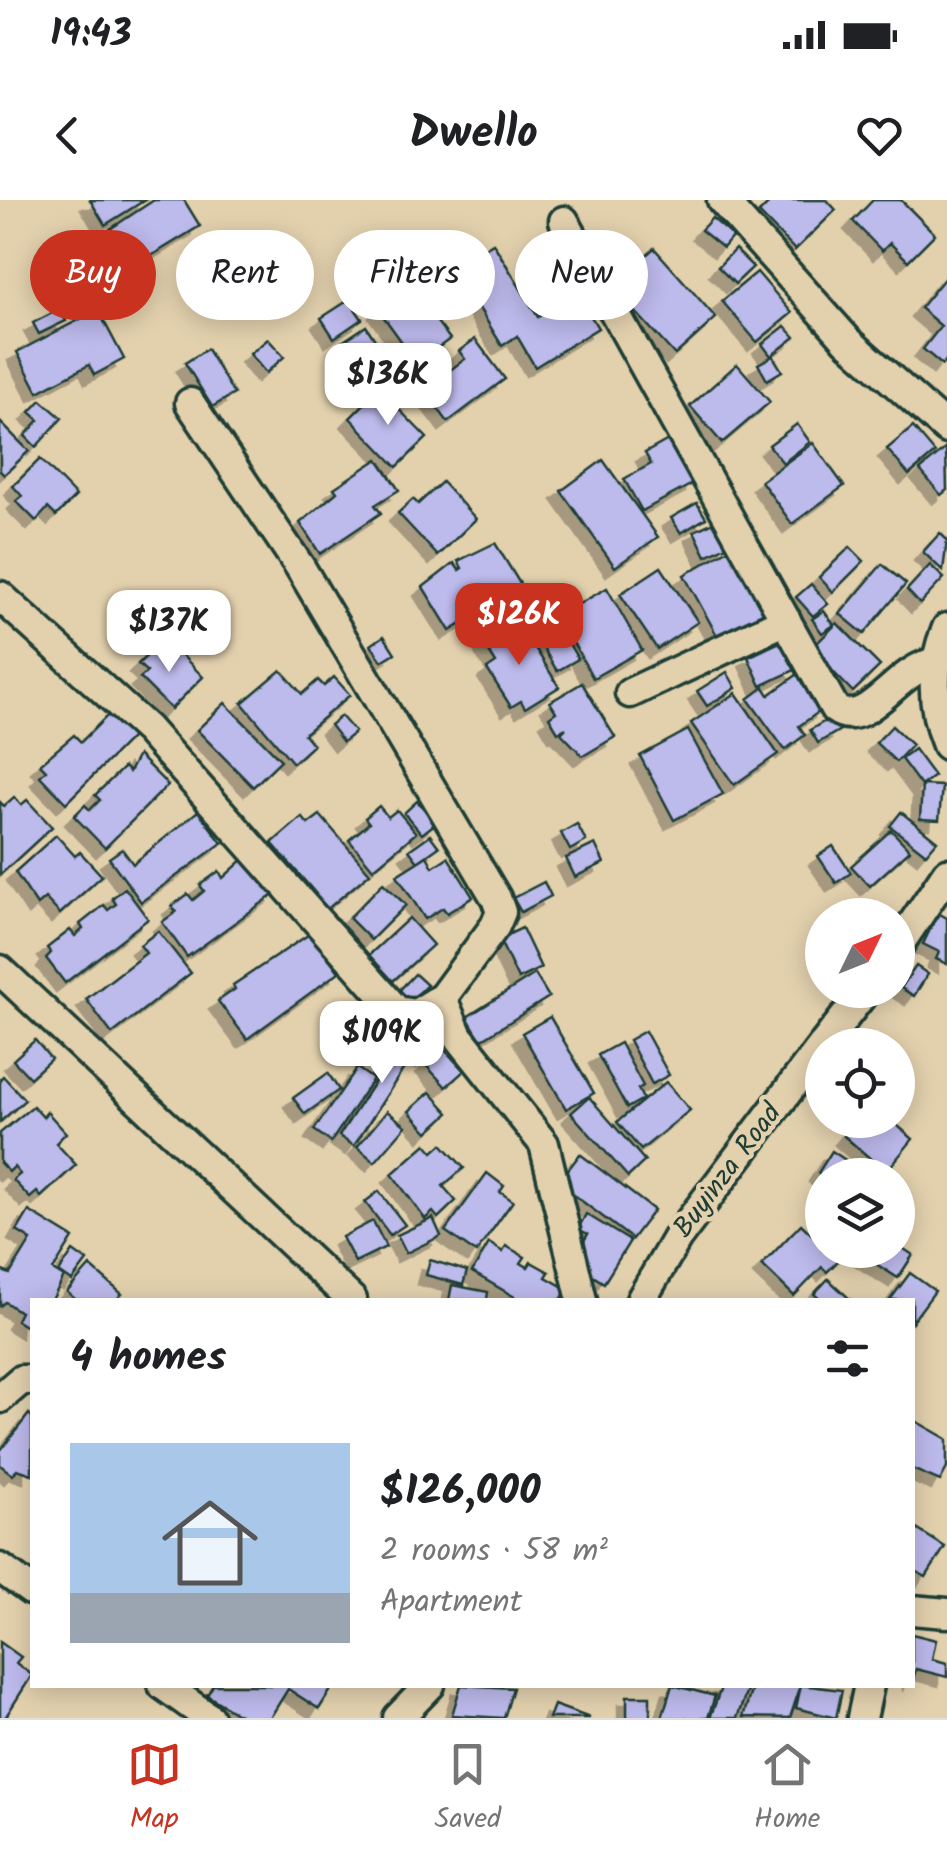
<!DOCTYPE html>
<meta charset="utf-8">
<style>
:root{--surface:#fff;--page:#f2f2f2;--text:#202124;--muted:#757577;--line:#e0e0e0;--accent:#c8321e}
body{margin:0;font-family:Kalam,sans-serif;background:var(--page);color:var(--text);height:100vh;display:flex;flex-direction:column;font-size:38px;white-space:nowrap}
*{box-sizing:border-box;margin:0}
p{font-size:32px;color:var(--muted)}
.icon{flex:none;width:55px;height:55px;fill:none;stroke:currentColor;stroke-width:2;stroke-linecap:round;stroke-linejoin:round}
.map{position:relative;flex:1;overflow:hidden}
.side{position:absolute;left:30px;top:1098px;width:885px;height:390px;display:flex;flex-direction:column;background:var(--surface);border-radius:0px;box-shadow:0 5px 25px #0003}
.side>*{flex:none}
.top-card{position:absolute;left:30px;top:30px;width:888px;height:90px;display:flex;gap:20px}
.needle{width:65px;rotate:47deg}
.tools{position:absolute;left:805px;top:698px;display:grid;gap:20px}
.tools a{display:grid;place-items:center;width:110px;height:110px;border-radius:50%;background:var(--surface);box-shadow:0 5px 25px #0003;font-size:50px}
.price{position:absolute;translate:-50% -85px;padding:0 22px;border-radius:20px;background:#fff;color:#222;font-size:32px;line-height:65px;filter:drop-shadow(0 2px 5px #0008)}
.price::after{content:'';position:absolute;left:50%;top:60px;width:30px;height:22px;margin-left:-15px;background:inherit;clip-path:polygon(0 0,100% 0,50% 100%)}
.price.on{background:var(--accent);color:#fff}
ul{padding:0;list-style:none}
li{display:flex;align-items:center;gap:30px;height:250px;padding:0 40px}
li+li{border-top:2px solid var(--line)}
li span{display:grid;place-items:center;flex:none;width:280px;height:200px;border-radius:0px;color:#555}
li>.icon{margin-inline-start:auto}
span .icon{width:120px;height:120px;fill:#fffc;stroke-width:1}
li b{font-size:42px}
h2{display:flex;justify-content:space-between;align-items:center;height:120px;padding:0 40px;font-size:42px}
.tag{padding:0 35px;border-radius:45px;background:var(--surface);box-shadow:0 5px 25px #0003;font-size:35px;line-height:90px}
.tag.on{background:var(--accent);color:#fff}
.status{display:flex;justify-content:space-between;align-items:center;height:70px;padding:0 50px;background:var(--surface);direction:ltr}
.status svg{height:28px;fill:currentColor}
header{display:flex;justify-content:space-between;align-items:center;height:130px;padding:0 40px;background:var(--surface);font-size:45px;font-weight:700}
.tab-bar{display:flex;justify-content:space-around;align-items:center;height:140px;border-top:2px solid var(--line);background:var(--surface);font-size:28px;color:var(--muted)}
.tab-bar a{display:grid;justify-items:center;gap:5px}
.tab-bar .on{color:var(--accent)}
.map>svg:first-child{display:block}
.building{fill:#bdbaec;stroke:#1f3d34;stroke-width:2.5;filter:url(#shadow)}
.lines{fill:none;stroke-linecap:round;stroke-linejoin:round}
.minor-casing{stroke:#1f3d34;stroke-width:35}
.minor{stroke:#e3d1ae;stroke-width:28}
.labels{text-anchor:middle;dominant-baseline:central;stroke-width:9;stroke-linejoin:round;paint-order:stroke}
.street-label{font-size:28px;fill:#1f3d34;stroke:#e3d1ae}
</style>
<div class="status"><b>19:43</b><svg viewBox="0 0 49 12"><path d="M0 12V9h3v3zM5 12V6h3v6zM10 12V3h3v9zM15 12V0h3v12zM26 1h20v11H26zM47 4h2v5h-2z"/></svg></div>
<header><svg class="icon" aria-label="back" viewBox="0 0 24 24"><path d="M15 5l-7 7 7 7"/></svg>Dwello<svg class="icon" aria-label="heart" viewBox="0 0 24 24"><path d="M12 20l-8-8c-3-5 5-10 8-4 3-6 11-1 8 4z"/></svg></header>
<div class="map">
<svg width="947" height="1518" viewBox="0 0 947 1518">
<defs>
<filter id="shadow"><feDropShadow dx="-9" dy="9" stdDeviation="0" flood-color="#0004"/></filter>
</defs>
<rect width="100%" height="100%" fill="#e3d1ae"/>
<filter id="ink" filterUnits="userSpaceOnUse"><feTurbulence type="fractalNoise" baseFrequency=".01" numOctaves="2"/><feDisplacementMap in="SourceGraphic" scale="20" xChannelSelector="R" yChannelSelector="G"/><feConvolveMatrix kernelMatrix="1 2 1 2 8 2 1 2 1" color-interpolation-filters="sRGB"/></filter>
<g filter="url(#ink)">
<g class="building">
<path d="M90,0h55l-40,25z"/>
<path d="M154,0h30l16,26 -67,41 -23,-38z"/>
<path d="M772,0h55l9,10 -41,40 -36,-37z"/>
<path d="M873,0h28l34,34 -27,27 -18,-18 -8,8 -29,-30z"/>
<path d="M712,18l21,18 -10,12 -22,-18z"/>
<path d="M493,43l45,74 39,-24 21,35 -63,39 -18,-31 -15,10 -48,-79z"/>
<path d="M654,48l62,70 -41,37 -63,-69z"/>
<path d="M735,49l18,18 -18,17 -17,-17z"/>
<path d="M757,72l35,41 -35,29 -35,-41z"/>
<path d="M947,75v84l-5,6 -19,-16 18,-23 -21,-18z"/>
<path d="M418,80l12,17 -8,5 28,37 -33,24 -39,-54z"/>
<path d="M349,100l13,19 -28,19 -13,-20z"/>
<path d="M60,109l6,12 -27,13 -6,-11z"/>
<path d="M98,110l26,49 -30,16 -5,-10 -51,27 -21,-40z"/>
<path d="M366,126l31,48 -24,15 -31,-47z"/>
<path d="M785,126l10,11 -24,19 -9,-12z"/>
<path d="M268,139l16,18 -18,16 -16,-19z"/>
<path d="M475,139l30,40 -57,43 -34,-45 18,-14 10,13 23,-17 -6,-8z"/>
<path d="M207,149l27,45 -22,13 -27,-44z"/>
<path d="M773,156l9,15 -15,9 -9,-16z"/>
<path d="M737,164l33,38 -48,41 -32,-37z"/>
<path d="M379,189l48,49 -30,29 -47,-49z"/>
<path d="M41,200l21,18 -26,29 -11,-11 14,-16 -9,-8z"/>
<path d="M0,222l29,29 -25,24 -4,-4z"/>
<path d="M797,224l13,18 -27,21 -14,-18z"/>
<path d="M913,227l22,26 -26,22 -22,-26z"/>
<path d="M670,239l24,44 -52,28 -18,-32 27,-15 -6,-11z"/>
<path d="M813,243l31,43 -52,38 -31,-43z"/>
<path d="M946,248l1,42 -6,5 -21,-25z"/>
<path d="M40,259l36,37 -20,20 -8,-8 -12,13 -20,-20 6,-5 -9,-10z"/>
<path d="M378,259l21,31 -24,15 6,8 -61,41 -20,-31 37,-31 -3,-4z"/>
<path d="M603,260l55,77 -43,30 -54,-76z"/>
<path d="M442,282l34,37 -38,37 -40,-43 15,-14 5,5z"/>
<path d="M697,303l9,15 -25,15 -10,-15z"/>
<path d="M718,320l12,24 -24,12 -12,-25z"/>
<path d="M940,333l7,7 -4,31 -20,-19z"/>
<path d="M495,343l27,44 -72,44 -27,-44 31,-24 5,7 3,-2 -4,-7z"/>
<path d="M850,347l14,14 -31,31 -14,-15z"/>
<path d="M729,349l36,64 -46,26 -35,-64z"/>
<path d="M882,364l24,20 -42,50 -24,-20z"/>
<path d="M930,365l14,13 -24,26 -13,-14z"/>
<path d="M661,367l37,55 -41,27 -37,-55z"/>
<path d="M811,384l17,20 -15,12 -17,-19z"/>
<path d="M607,388l35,62 -49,28 -35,-62z"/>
<path d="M562,391l2,18 -18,2 -2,-18z"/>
<path d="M824,411l10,14 -12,8 -10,-14z"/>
<path d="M552,415l26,44 -21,12 -26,-43z"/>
<path d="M520,423l39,64 -34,21 -4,-7 -10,6 -24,-38 9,-6 -12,-19z"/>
<path d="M837,423l43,43 -27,26 -42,-43z"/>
<path d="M384,436l11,17 -13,8 -11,-16z"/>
<path d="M784,440l13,29 -36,17 -13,-29z"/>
<path d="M160,443l8,8 5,-5 30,31 -32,32 -31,-31 7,-6 -9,-8z"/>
<path d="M281,470l21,24 16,-14 6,6 10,-9 16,18 -46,39 9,11 -20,18 -51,-60z"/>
<path d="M727,472l9,16 -29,18 -10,-15z"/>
<path d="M798,474l25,35 -24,17 6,9 -20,15 -37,-51 16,-12 5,8z"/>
<path d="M582,483l33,54 -32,19 -22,-23 5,-5 -8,4 -9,-15 7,-5 -6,-10z"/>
<path d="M736,493l42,61 -44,31 -43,-62z"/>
<path d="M225,503l56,57 -28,27 -56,-57z"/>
<path d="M113,510l23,23 -70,70 -26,-27 6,-6 -6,-6 34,-29 7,7z"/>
<path d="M341,516l14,16 -12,10 -13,-17z"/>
<path d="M832,517l8,13 -22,13 -8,-13z"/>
<path d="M892,526l20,19 -16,17 -20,-19z"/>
<path d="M688,530l35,64 -49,26 -34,-64z"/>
<path d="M914,549l20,27 -13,10 -20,-27z"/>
<path d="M138,555l30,30 -63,63 -31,-32 11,-11 5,5 10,-10 -5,-5 29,-28 5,5z"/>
<path d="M922,585l20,1 -3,34 -19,-1z"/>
<path d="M14,597l7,8 6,-5 25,27 -52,48v-73l4,4z"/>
<path d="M417,601l19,22 -14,11 -18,-21z"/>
<path d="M379,606l9,11 9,-7 19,23 -43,36 -24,-29 20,-17 -4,-5z"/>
<path d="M198,611l24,32 -81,59 -32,-44 13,-9 11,15z"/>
<path d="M901,612l36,29 -11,13 -36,-28z"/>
<path d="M320,615l50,58 -45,38 -12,-14 3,-3 -44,-51 30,-26 6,7z"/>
<path d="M577,624l9,17 -16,9 -9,-17z"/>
<path d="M891,630l19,20 -40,36 -19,-20z"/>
<path d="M56,635l19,21 5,-4 22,24 -42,38 -15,-16 -8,7 -22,-33z"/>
<path d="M430,635l9,12 -21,15 -9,-12z"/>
<path d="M595,644l9,19 -29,14 -9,-19z"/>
<path d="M833,646l18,27 -15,10 -18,-27z"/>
<path d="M248,655l28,38 -89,64 -25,-35 14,-10 -4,-6 16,-12 5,6 11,-9 -4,-6 19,-14 4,7z"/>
<path d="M427,656l6,11 15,-10 25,40 -26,16 -4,-5 -18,11 -28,-44z"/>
<path d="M544,682l7,14 -30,16 -8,-14z"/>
<path d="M383,683l23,22 -35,35 -22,-22z"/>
<path d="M125,688l23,31 -83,64 -19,-25 5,-5 -4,-5 23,-18 5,6 8,-7 -3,-5 24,-19 4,5 8,-6 -4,-6z"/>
<path d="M938,713l9,5v46l-11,-5 3,-7 -16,-8z"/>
<path d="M409,718l24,27 -40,36 -24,-26z"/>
<path d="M522,728l19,40 -23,11 -19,-40z"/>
<path d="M158,731l33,42 -79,61 -26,-35 60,-46 -6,-8z"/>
<path d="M311,733l28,39 -92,67 -29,-38 17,-12 -2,-4z"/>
<path d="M916,766l12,8 -14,22 -13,-8z"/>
<path d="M415,774l12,11 -21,21 -11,-11z"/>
<path d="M535,774l14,23 -68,43 -14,-23z"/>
<path d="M550,817l44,76 -28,16 -44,-76z"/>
<path d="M412,825l14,9 -72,112 -15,-10z"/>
<path d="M645,831l24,44 -17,9 -23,-44z"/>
<path d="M434,835l7,7 -17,18 -8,-8z"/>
<path d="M35,840l16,19 -21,19 -17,-18z"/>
<path d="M620,843l23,43 -5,3 5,10 -16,9 -29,-53z"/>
<path d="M443,848l21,23 -18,16 -21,-23z"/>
<path d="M357,868l16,11 -42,63 -17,-12z"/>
<path d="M328,873l11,17 -34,24 -12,-16z"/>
<path d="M3,876l22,24 -25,22v-43z"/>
<path d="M666,882l24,28 -49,40 -24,-28z"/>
<path d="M430,892l19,21 -21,19 -19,-21z"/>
<path d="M589,897l56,64 -17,16 -57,-64z"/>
<path d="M33,906l10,11 4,-5 19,21 -10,10 20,22 -35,32 -4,-5 -7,6 -17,-18 7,-6 -6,-7 -5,5 -9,-9v-30z"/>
<path d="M387,911l19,15 -31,36 -18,-15z"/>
<path d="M858,920h33l22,19 -27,33 -42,-36z"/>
<path d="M426,944l7,8 9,-8 22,24 -21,18 13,15 -18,17 -5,-6 -8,7 -33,-45z"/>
<path d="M832,951l36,24 -46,2 -4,-4z"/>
<path d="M580,954l74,56 -22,29 -74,-56z"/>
<path d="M487,973l17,13 -4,6 13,9 -37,52 -31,-22z"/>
<path d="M379,991l26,34 -15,10 -25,-33z"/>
<path d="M29,1011l44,27 -20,32 11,7 -12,23h-20l-2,29 -14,-9 4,-8 -15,-10 -5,4v-36l10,4 21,-34 -14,-9z"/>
<path d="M586,1014l44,27 -26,42 -33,-21 17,-28 -10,-5z"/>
<path d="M433,1018l8,18 -35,17 -9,-18z"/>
<path d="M373,1021l13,26 -31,15 -13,-25z"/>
<path d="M801,1024l21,20v6l17,10 -12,12 -5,-5 -28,29 -32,-31z"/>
<path d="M489,1043l14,9 3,-6 19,11 -4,6 7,4 3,-5 18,10 -3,5 21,12 -6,11h-41l-48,-28z"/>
<path d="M898,1045l15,10 -15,23 -44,-28h44z"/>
<path d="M73,1051l14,10 -15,20 -13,-9z"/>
<path d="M430,1060l37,11 -4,14 -37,-10z"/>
<path d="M90,1066l32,28 -6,6h-40l-9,-8z"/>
<path d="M910,1073l25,18 -23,31v-22h-22z"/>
<path d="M828,1079l23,21h-30l-7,-6z"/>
<path d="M452,1085l36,7 -1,8h-38z"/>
<path d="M29,1214l3,3v57l-15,-5 -4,6 -13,-10v-14z"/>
<path d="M912,1219l35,20v29l-7,13 -28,-12z"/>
<path d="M915,1328l30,19 -19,30 -14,-8z"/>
<path d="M912,1434l24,6 -4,19 15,4v14l-31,-8 -4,14z"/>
<path d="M0,1442l21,15 -5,6 16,12 -27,43h-5z"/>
<path d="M213,1485h121l-15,24 -31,-20 -18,29h-26l-37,-23z"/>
<path d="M461,1485l52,3 -9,30 -52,-3z"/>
<path d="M672,1485l43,11 -7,22h-46z"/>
<path d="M722,1485h27l-12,33h-27z"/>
<path d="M753,1485h48l-11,33 -47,-1z"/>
<path d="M801,1485l41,5 -6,28 -40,-10z"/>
<rect x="627" y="1496" width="23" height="22"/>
<path d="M554,1505l36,13h-41z"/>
</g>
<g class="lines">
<g class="minor-casing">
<g id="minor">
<path d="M722,0l125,140 100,89"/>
<path d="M564,21l271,488c32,23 60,-40 101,-47"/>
<path d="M190,203l110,164 196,331 5,14 -6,14 -53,72 16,38 86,108 38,156"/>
<path d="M0,396l147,133 250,282 19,3 26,-16"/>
<path d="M947,428c-17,40 -16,78 0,117"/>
<path d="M630,493l156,-73"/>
<path d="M898,746l49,-73"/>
<path d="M0,770l352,330"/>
<path d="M823,845l43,-55"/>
<path d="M641,1100l36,-62 145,-192"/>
<path d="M0,1198l21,-18h11"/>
<path d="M0,1368l32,23"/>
<path d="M912,1410l35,3"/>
<path d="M163,1485l46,33"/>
<path d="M398,1518l32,-33"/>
<path d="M862,1518l7,-33"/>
</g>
</g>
<use href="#minor" class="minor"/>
</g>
</g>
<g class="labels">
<g class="street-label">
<text transform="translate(728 971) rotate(-53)">Buyinza Road</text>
</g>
</g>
</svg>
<div class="tools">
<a><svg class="needle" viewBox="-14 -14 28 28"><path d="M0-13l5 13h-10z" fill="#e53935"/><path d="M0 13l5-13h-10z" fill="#757577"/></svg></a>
<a><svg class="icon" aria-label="locate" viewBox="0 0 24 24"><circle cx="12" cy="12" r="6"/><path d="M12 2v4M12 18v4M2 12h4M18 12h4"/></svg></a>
<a><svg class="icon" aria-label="layers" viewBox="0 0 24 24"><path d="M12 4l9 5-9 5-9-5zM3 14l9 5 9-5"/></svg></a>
</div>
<b class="price" style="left:388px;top:228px">$136K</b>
<b class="price on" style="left:519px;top:468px">$126K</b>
<b class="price" style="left:169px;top:475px">$137K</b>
<b class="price" style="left:382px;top:886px">$109K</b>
<div class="top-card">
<a class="tag on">Buy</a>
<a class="tag">Rent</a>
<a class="tag">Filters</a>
<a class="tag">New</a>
</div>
<section class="side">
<h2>4 homes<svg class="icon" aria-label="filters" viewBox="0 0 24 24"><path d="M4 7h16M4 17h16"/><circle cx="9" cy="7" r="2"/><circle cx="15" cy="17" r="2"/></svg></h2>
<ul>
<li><span style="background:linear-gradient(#a9c7e8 75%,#9aa5b1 0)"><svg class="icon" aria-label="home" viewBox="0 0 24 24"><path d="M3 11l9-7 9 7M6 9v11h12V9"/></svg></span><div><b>$126,000</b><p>2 rooms · 58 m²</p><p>Apartment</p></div></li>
</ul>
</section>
</div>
<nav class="tab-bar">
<a class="on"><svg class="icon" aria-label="map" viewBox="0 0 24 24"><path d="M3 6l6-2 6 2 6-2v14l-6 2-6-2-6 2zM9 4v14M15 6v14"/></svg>Map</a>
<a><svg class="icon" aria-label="saved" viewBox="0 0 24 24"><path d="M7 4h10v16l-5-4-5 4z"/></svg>Saved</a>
<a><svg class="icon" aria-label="home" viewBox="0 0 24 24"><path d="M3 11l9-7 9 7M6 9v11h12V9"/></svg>Home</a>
</nav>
